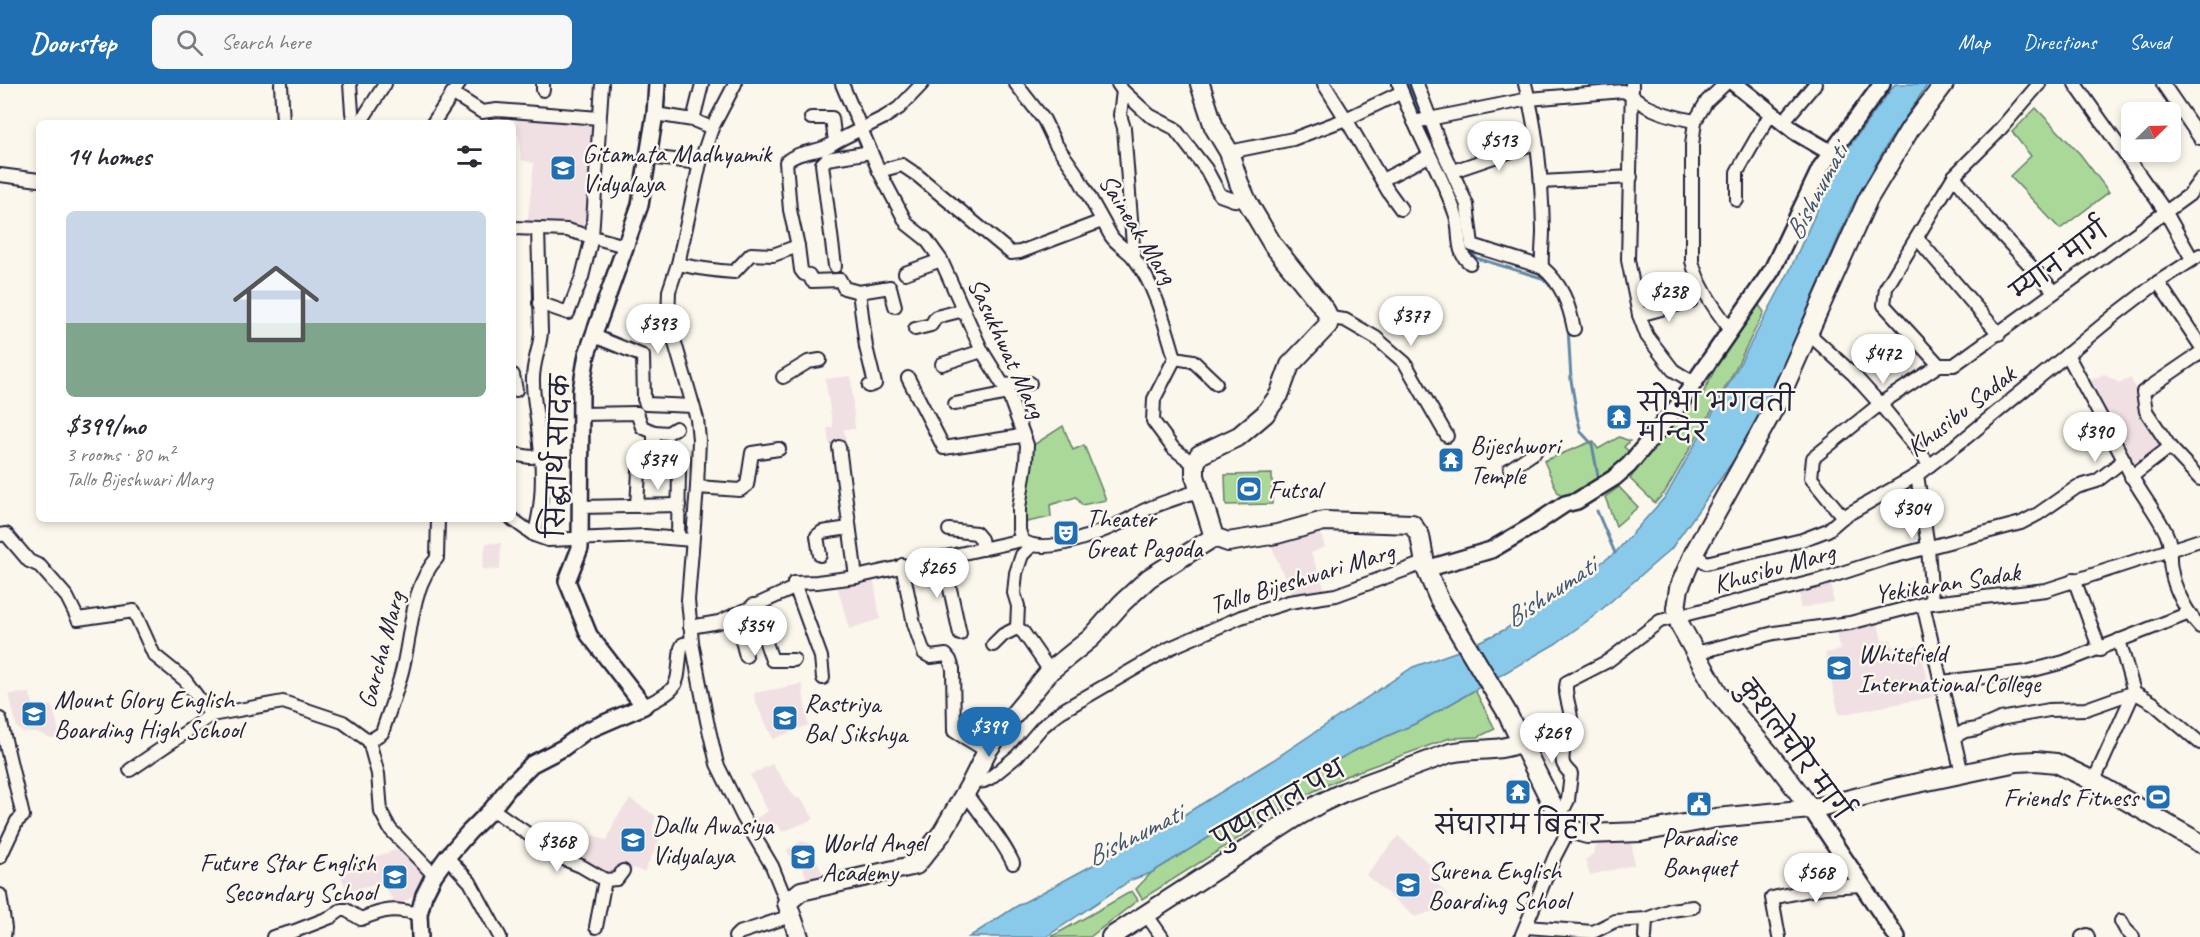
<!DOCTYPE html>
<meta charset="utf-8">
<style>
:root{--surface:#fff;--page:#f7f7f7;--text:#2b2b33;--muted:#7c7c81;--line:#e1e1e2;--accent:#1f6fb2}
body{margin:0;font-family:Caveat,"Playpen Sans Deva",sans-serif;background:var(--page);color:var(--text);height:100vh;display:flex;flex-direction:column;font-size:22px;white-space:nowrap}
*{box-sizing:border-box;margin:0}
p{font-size:20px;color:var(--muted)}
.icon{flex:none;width:33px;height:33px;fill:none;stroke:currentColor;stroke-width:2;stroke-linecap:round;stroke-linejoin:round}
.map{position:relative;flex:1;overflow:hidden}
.panel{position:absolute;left:36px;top:36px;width:480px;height:402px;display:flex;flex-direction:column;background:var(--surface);border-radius:9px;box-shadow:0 3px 9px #0003}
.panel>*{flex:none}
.needle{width:39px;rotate:67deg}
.fabs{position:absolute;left:2121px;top:18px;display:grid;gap:12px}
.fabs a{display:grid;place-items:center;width:60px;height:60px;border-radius:9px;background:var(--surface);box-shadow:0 3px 9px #0003;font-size:30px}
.price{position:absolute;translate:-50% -51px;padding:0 14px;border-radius:21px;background:#fff;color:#222;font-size:20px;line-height:39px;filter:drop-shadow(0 2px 3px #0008)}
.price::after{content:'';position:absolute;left:50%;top:36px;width:18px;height:14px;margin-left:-9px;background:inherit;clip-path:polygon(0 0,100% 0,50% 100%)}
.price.active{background:var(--accent);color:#fff}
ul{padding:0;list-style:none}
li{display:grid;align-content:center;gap:12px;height:318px;padding:0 30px}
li+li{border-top:2px solid var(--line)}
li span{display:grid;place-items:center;height:186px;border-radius:9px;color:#555}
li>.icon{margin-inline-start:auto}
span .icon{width:108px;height:108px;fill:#fffc;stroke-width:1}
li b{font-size:26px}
h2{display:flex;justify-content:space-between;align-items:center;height:72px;padding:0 30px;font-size:26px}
header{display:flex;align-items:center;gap:36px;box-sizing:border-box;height:84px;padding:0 30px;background:var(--accent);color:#fff}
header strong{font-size:28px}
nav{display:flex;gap:33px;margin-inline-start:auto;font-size:21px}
.search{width:420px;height:54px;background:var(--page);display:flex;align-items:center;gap:15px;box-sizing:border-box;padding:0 21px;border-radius:9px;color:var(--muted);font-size:22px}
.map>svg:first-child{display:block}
.built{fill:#f0e0e3}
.green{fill:#aad898;stroke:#667d6a;stroke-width:1.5}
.water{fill:#89caea;stroke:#6087a4;stroke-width:1.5}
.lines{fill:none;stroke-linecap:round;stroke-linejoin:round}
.stream{stroke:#6087a4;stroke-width:3}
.minor-casing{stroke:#22223b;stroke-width:16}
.tertiary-casing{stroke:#22223b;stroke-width:20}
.secondary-casing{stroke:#22223b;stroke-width:22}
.minor{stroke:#fbf7ec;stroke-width:12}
.tertiary{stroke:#fbf7ec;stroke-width:15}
.secondary{stroke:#fbf7ec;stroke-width:18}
.labels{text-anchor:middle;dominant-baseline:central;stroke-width:5;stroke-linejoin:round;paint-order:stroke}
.poi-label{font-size:26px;fill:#22223b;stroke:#fbf7ec;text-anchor:start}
.street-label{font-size:26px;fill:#22223b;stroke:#fbf7ec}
.water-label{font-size:27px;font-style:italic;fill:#415470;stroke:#fbf7ec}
</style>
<header>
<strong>Doorstep</strong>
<div class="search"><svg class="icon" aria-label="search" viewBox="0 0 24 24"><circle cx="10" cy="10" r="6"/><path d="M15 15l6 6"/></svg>Search here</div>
<nav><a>Map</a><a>Directions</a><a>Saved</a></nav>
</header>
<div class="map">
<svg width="2200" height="853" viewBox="0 0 2200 853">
<rect width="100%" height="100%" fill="#fbf7ec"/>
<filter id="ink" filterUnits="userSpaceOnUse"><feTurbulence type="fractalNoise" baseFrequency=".0167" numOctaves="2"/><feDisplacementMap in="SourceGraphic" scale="12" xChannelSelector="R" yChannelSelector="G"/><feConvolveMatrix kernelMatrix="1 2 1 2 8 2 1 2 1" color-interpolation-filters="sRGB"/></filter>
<g filter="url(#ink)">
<g class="built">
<path d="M516,33l73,5 5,9 -10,94 -30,2 -27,-2 7,-62 -13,-3 -2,-25 -4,-2z"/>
<path d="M2104,290l15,9 12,-5 13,37 20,32 -30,25 -39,-70 -6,-21z"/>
<path d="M851,292l4,53h-11l2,14 -13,2 -4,-2 -2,-15 6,-1 -8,-48z"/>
<path d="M1319,444l6,19 -14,6 15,39 -34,4 -23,-56z"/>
<path d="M486,459h15l-1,27 -18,-1z"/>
<path d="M1831,494l2,24 -33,6v-19z"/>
<path d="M874,497l6,38 -31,10 -12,-44z"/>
<path d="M1878,539l4,18 9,-2 3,11 25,-4 14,51 -94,18 -14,-62 15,-3 -4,-17z"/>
<path d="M802,600l6,41 -35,14 -18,-38 -1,-8z"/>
<path d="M30,609l4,17 17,-5 5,13 4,19 -9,1 -15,-6h-13l-6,-4 -8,-34z"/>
<path d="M772,680l23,33 6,2 13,20 -32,13 -4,-8 -22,13 -7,-14 19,-12 -18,-36z"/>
<path d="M630,715l26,17 -4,14 9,7 -17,35 -11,-4 -2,4 -9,-4 -6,11 -36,-19 13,-25 14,6 8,-21z"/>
<path d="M1398,752l35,31 -5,7 19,20 -14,17 -18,6 -49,-42z"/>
<path d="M1628,753l4,6 2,22 -44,10 -5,-15 8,-6 3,-7 11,-9z"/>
<path d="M801,757l9,2 15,38 -16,5 -7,-21 -8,-1 -7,-14z"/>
<path d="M404,763l18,15 4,25 -28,19 -16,-22 -35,7 -9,-22z"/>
</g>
<g class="green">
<path d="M2036,24l44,46 29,38 -49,37 -50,-53 21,-20 -19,-24z"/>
<path d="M1752,211l12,17 -34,67 -65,113 -10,11 -25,-24 29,-44 44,-42z"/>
<path d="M1063,342l10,24 11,-5 22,55 -24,5 -6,-8 -26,8 1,12 -29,6 10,-77z"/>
<path d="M1619,353l11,4 -6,6 7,6 -28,26 -38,17 -7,-3 -14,-32 49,-20 5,8z"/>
<path d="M1272,390v30l-46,1 -1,-30z"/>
<path d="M1619,403l19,20 -22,19 -11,-29z"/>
<path d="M1475,606l20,39 -17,8 -28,1 -102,37 -40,19 -166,105 -6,-10 15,-16 169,-104 38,-20 61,-27z"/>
<path d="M1132,807l6,9 -48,37h-39z"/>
</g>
<path class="water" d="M1895,0h33l-40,59 -37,65 -67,156 -36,76 -77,109 -77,67 -39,28 -136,78 -61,27 -38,20 -169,104 -20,7 -85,57h-77l48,-31 152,-82 104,-64 140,-93 48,-17 43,-20 111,-77 51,-57 64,-114 59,-110 51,-113z"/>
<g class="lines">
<g class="stream">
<path d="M1408,0l13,32"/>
<path d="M1424,41l19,40"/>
<path d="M1470,165l6,9 66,20 10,8"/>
<path d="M1568,243l3,53 6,36 4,16 11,12 6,32"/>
<path d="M1597,427l18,42"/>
</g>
<g class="minor-casing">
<g id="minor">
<path d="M281,0l2,39"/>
<path d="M350,0l2,28 2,11"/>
<path d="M842,0l37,87 28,53 19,15 15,21 41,91 26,42 19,52 -1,17 -7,46v22l3,10c22,18 81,-9 103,-19 7,-3 13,-8 20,-11 18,-8 35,-13 53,-19l4,6"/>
<path d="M1016,0l28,36 11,23 21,30 35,63c6,9 17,14 23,22 22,29 31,67 41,100l-21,41 -1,22 20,27 22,17"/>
<path d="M1118,0l5,7 26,24 25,13 32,41 14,26 14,5 13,1"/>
<path d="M1324,0l22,35 56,-27"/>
<path d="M1399,0c15,46 42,87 57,132 5,15 -1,37 14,47"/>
<path d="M1417,0l22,58 28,63 5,40 70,22c20,17 27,37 32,62"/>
<path d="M1525,0c13,47 17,98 18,146 0,13 -2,25 -1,37"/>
<path d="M1632,0l-4,176 11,55 8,21 26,34 21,13"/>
<path d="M1725,0l-18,17 -12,20 -3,24v116c6,25 23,49 39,69"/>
<path d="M2075,0l90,127 27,48"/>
<path d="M2163,0l37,54"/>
<path d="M543,6v-6"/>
<path d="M1123,7l-3,24 4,13 10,130"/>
<path d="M452,9l30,19 15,-2 102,8"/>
<path d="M655,30l38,6 19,8"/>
<path d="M811,34h21l3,24c-15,12 -35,7 -49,20l4,48 8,36 3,24 3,4 5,1 3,6 28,-1 4,8 15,4 7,55 9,37 -6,2"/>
<path d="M693,36l9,-36"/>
<path d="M1414,38l115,-23 94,-8c8,3 13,8 20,13 15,9 35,14 52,17"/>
<path d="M1783,38l32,-38"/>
<path d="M360,39l25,-39"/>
<path d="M433,39l26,-39"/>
<path d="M835,58l50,-25 14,-9 23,-24"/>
<path d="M1229,68l64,-13 53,-20 42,72 13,18"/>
<path d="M648,73l52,6"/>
<path d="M879,87l23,-6 15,10 94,78 9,-1 82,-31"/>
<path d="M1453,87l82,-28"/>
<path d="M0,91l39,5"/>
<path d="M1954,92l33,43 67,72"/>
<path d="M1382,96l47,-24"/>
<path d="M1541,98l90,-5"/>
<path d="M1737,116v-28l34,-59"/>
<path d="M513,144l54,2 58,16"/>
<path d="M1917,154l82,96"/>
<path d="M678,180c18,4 37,7 56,8l17,-18 22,1 25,-9"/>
<path d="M835,182l-13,-102 5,-5 44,-7"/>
<path d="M905,189l36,-13"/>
<path d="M2158,198l42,63"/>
<path d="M859,208l31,-5 5,19"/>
<path d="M539,219l29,10 14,-36 10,-40 10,-153"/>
<path d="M1639,231l52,-14"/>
<path d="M1329,234l16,2 7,4 24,14 29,25 42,73"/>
<path d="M915,245l16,-4 5,-8 28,-7"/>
<path d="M1808,249l45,41 27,30 50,61"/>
<path d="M594,252l49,20 1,43 2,5 47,2"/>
<path d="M2200,269l-57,39 3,19 24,36 30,32"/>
<path d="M2067,270l57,106c10,27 30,47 42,73 7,13 2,23 5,36 3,20 16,44 29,58"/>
<path d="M1175,274l18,3 23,22"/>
<path d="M942,280l40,-13"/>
<path d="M1939,281l-55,-60 2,-17 68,-112 42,-42 43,-50"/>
<path d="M1939,281h15l235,-170 11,-15"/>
<path d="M513,291l3,15"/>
<path d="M783,293l25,-15 12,-2"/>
<path d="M908,294l36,70 77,-12 4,2"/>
<path d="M1004,301l26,-2"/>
<path d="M955,320l53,-11"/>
<path d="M582,330l55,-1 5,14 12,5v19l-14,3 -3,52"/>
<path d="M654,348l14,1 8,-5"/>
<path d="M839,363l17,130"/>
<path d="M513,370l17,3 10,-1"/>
<path d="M1510,385l25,-17"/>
<path d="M1917,391l11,72 4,56"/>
<path d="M2131,393l39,-30"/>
<path d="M697,403l43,3 7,-5 5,-32 27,-4"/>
<path d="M580,423l99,-2"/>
<path d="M1843,433l-32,-39 2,-20 67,-54 59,-39"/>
<path d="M512,435l22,16 14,5 97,-4 47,4"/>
<path d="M949,446l27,3 5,6 2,10"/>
<path d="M0,451l6,-1 23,27 11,5 27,31 11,22 56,-8 20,44 31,25 26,35"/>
<path d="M534,451c10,-32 9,-73 4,-107 -1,-15 -5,-30 -5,-46 -1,-18 7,-33 8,-50l-3,-103"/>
<path d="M678,454l1,-70"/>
<path d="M1032,461l-10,10 -6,18 -2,20 4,13 -1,22 6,4 27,39"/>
<path d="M1694,469l12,10 96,-23 26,-10 15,-13 74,-42 46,-35 152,-125 43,-33 42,-27"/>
<path d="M820,471l-3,-19 5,-4 27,-4"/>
<path d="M943,473l17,77"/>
<path d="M902,481l12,59 10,29 7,4 15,-2 4,5 3,9 1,62 33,20"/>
<path d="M2074,495l26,71"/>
<path d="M794,499l27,74 2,21"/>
<path d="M1923,520l39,170"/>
<path d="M753,521l19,55h22"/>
<path d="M735,530l11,42"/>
<path d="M690,543l29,-5 75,-34v-5l23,-1 39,-5 166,-37"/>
<path d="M2119,556l15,52 19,11 47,40"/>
<path d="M993,561l10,-10 14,-7"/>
<path d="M1696,569l78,-20 76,-10 73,-19 123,-14 154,-50"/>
<path d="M1942,598l84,-10 38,-10 123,-48"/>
<path d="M644,622c39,-18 32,-21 37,-58l2,-4 9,-2"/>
<path d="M0,635l23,97 -6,5 -17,36"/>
<path d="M1954,653l11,-6 12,-2 23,-10 49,-9 37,-1 48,-17"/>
<path d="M130,686l81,-55 72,-13 60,20 26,19"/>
<path d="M971,699l13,-2 6,-3 27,-22 25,-29 18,-15 110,-64 71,-31 48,-15 47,-7 88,-32"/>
<path d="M2100,702l-4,-10 38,-84"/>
<path d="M965,708c16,24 36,45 48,71"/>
<path d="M492,725l72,50 17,7 24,14 12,-1 6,-8"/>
<path d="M1559,734l9,-18 3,-26c-3,-3 -7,-7 -8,-11 -3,-13 7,-30 8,-43 0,-12 -8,-27 -4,-38l41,-21 52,-40 160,-41 68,-22 133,-35 17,-9 39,-27 20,-6 27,-21"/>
<path d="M447,773l23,25 30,55"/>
<path d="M434,791l-44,-46 -9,-17 -3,-38 -9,-33 13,-8c7,-22 16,-44 21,-66 9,-37 8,-80 34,-109l1,-39"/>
<path d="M0,811l5,33 -1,9"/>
<path d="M1146,830l16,23"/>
<path d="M2121,837l5,9 7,7"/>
<path d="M596,843l9,-47"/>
<path d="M1526,843l67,5 22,-11 31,-2 25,-9 22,-3"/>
<path d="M273,853l22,-6 36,-14 10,-7h5l15,9c24,-10 33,-11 58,-5"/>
<path d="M735,853l4,-4 49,-16 -1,-14 -15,-37 -29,-49 -26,-53 -10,-43 -15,-79 -4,-42 9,-113 2,-47 -2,-21 -29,-100 1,-28 9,-27 22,-101 12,-35 23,-44"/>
<path d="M1521,853l34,-81 14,-27"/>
<path d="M1645,853l1,-18"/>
<path d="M1779,853l-7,-39 53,-11 37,-2"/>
<path d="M2082,853l5,-2 1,2"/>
</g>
</g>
<g class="tertiary-casing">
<g id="tertiary">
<path d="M1735,0l59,47 36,21"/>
<path d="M1426,485l65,-19 41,-24 33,-22 12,-3 37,-23 15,-13 51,-62 92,-133 49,-103 61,-83"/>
<path d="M1811,725l86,128"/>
<path d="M420,853l-1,-23 5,-19 10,-20 13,-18 22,-25 23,-23 17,-22 23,-23 31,-16 23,-17 58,-25 -55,-71 -22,-54 13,-33 1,-158 6,-36 53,-149 15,-91 2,-30"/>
</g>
</g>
<g class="secondary-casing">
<g id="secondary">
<path d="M1200,0l14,43 15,25 10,31 8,18 26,44 52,65 4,8 -1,7 -38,40 -11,30 -14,19 -26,22 -40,19 -4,10v11l19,61 14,5 49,-8 47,-13 88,3 8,12 6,33 13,30 67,112 53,107 10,11 18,5 54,-2 75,-14 95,-9 88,-22 118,-25 19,-1 20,2 29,14 115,66"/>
<path d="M1811,725l-43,-57 -50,-59 -38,-68 -4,-17 3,-20 15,-35 84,-152 90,-202 42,-70 34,-45"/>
<path d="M799,853l-12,-34 14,-12 115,-26 26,-32 29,-50 16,-32 21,-29 42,-51 41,-33 31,-35 27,-25 65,-41"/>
<path d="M1111,853l184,-119 26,-15 23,-11 106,-39c25,-6 48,0 71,-11"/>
</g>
</g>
<use href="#minor" class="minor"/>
<use href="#tertiary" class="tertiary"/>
<use href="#secondary" class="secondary"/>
</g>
</g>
<defs>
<g id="school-square" transform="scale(1.35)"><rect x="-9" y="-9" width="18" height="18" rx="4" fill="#1f6fb2" stroke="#fbf7ec"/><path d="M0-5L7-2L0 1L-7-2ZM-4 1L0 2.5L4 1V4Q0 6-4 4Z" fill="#fff"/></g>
<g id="temple-square" transform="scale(1.35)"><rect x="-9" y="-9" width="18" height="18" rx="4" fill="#1f6fb2" stroke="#fbf7ec"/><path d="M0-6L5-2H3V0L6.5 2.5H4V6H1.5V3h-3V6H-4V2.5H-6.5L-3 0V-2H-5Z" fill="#fff"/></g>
<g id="stadium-square" transform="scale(1.35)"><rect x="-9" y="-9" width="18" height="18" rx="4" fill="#1f6fb2" stroke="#fbf7ec"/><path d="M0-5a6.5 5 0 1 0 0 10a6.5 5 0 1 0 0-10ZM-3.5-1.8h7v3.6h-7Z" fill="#fff"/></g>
<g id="theatre-square" transform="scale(1.35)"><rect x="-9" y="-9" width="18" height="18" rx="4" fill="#1f6fb2" stroke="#fbf7ec"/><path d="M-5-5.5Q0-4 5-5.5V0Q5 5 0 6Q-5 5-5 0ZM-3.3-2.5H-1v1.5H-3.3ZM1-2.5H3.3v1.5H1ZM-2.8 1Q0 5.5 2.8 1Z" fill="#fff"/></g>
<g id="university-square" transform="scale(1.35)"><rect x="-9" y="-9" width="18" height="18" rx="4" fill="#1f6fb2" stroke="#fbf7ec"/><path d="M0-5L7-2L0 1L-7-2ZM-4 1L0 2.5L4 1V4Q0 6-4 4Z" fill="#fff"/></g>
<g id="civic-square" transform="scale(1.35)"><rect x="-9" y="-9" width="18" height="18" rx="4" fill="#1f6fb2" stroke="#fbf7ec"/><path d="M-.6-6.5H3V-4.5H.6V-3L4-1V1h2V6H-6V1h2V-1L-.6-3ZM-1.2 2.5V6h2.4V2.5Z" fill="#fff"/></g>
</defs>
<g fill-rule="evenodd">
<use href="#school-square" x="563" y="84"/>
<use href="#temple-square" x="1619" y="333"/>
<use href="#temple-square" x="1451" y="376"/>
<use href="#stadium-square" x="1249" y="405"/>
<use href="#theatre-square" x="1066" y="449"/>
<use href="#university-square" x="1839" y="584"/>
<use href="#school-square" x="34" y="630"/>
<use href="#school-square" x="785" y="634"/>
<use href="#temple-square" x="1518" y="708"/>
<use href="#stadium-square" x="2158" y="713"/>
<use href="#civic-square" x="1699" y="720"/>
<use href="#school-square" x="633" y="756"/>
<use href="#school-square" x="803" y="773"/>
<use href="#school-square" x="395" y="793"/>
<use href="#school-square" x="1408" y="801"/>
</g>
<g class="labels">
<g class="poi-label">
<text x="582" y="69">Gitamata Madhyamik<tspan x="582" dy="30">Vidyalaya</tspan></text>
<text x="1638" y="318">सोभा भगवती<tspan x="1638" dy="30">मन्दिर</tspan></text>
<text x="1470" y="361">Bijeshwori<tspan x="1470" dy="30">Temple</tspan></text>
<text x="1268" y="405">Futsal</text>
<text x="1086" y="434">Theater<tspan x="1086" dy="30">Great Pagoda</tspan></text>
<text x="1858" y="569">Whitefield<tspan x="1858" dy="30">International College</tspan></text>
<text x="54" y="615">Mount Glory English<tspan x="54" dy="30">Boarding High School</tspan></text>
<text x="804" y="619">Rastriya<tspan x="804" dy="30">Bal Sikshya</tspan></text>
<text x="2138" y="713" text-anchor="end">Friends Fitness</text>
<text x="652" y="741">Dallu Awasiya<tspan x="652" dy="30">Vidyalaya</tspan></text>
<text x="1518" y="741" text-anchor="middle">संघाराम बिहार</text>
<text x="1699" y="753" text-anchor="middle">Paradise<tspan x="1699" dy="30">Banquet</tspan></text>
<text x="822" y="758">World Angel<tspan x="822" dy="30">Academy</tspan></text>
<text x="376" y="778" text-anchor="end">Future Star English<tspan x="376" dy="30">Secondary School</tspan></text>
<text x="1428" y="786">Surena English<tspan x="1428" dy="30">Boarding School</tspan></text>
</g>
<g class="street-label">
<text transform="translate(1138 145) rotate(58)">Saineak Marg</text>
<text transform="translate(2060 177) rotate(-37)">म्यान मार्ग</text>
<text transform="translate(1007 264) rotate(65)">Sasukhwat Marg</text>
<text transform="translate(1961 327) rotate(-38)">Khusibu Sadak</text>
<text transform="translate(558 372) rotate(-88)">सिद्धार्थ सादक</text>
<text transform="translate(1774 484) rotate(-16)">Khusibu Marg</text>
<text transform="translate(1302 494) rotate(-17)">Tallo Bijeshwari Marg</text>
<text transform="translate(1947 499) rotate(-9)">Yekikaran Sadak</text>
<text transform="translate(381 566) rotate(-75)">Garcha Marg</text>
<text transform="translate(1794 665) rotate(53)">कुशलेचौर मार्ग</text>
<text transform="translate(1279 720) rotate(-30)">पुष्पलाल पथ</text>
</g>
<g class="water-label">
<text transform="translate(1816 108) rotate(-62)">Bishnumati</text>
<text transform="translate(1550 508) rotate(-34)">Bishnumati</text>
<text transform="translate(1134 751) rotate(-27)">Bishnumati</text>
</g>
</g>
</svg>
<div class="fabs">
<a><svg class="needle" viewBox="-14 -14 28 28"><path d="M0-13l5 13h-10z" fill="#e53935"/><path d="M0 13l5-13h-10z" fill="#7c7c81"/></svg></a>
</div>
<b class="price" style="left:1499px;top:88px">$513</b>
<b class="price" style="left:1669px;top:239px">$238</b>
<b class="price" style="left:1411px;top:263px">$377</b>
<b class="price" style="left:658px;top:271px">$393</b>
<b class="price" style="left:1883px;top:301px">$472</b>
<b class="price" style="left:2095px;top:379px">$390</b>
<b class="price" style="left:658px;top:407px">$374</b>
<b class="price" style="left:1912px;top:456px">$304</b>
<b class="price" style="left:937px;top:515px">$265</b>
<b class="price" style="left:755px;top:573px">$354</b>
<b class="price active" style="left:989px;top:674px">$399</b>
<b class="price" style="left:1552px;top:680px">$269</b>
<b class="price" style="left:557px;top:789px">$368</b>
<b class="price" style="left:1816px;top:820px">$568</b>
<section class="panel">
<h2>14 homes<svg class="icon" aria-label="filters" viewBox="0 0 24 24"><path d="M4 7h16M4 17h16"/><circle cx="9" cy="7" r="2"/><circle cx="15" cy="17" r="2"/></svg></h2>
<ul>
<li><span style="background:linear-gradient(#c9d6e8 60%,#7fa58c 0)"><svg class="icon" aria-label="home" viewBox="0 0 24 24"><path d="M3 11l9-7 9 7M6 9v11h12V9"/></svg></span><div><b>$399/mo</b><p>3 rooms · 80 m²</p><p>Tallo Bijeshwari Marg</p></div></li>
</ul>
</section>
</div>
